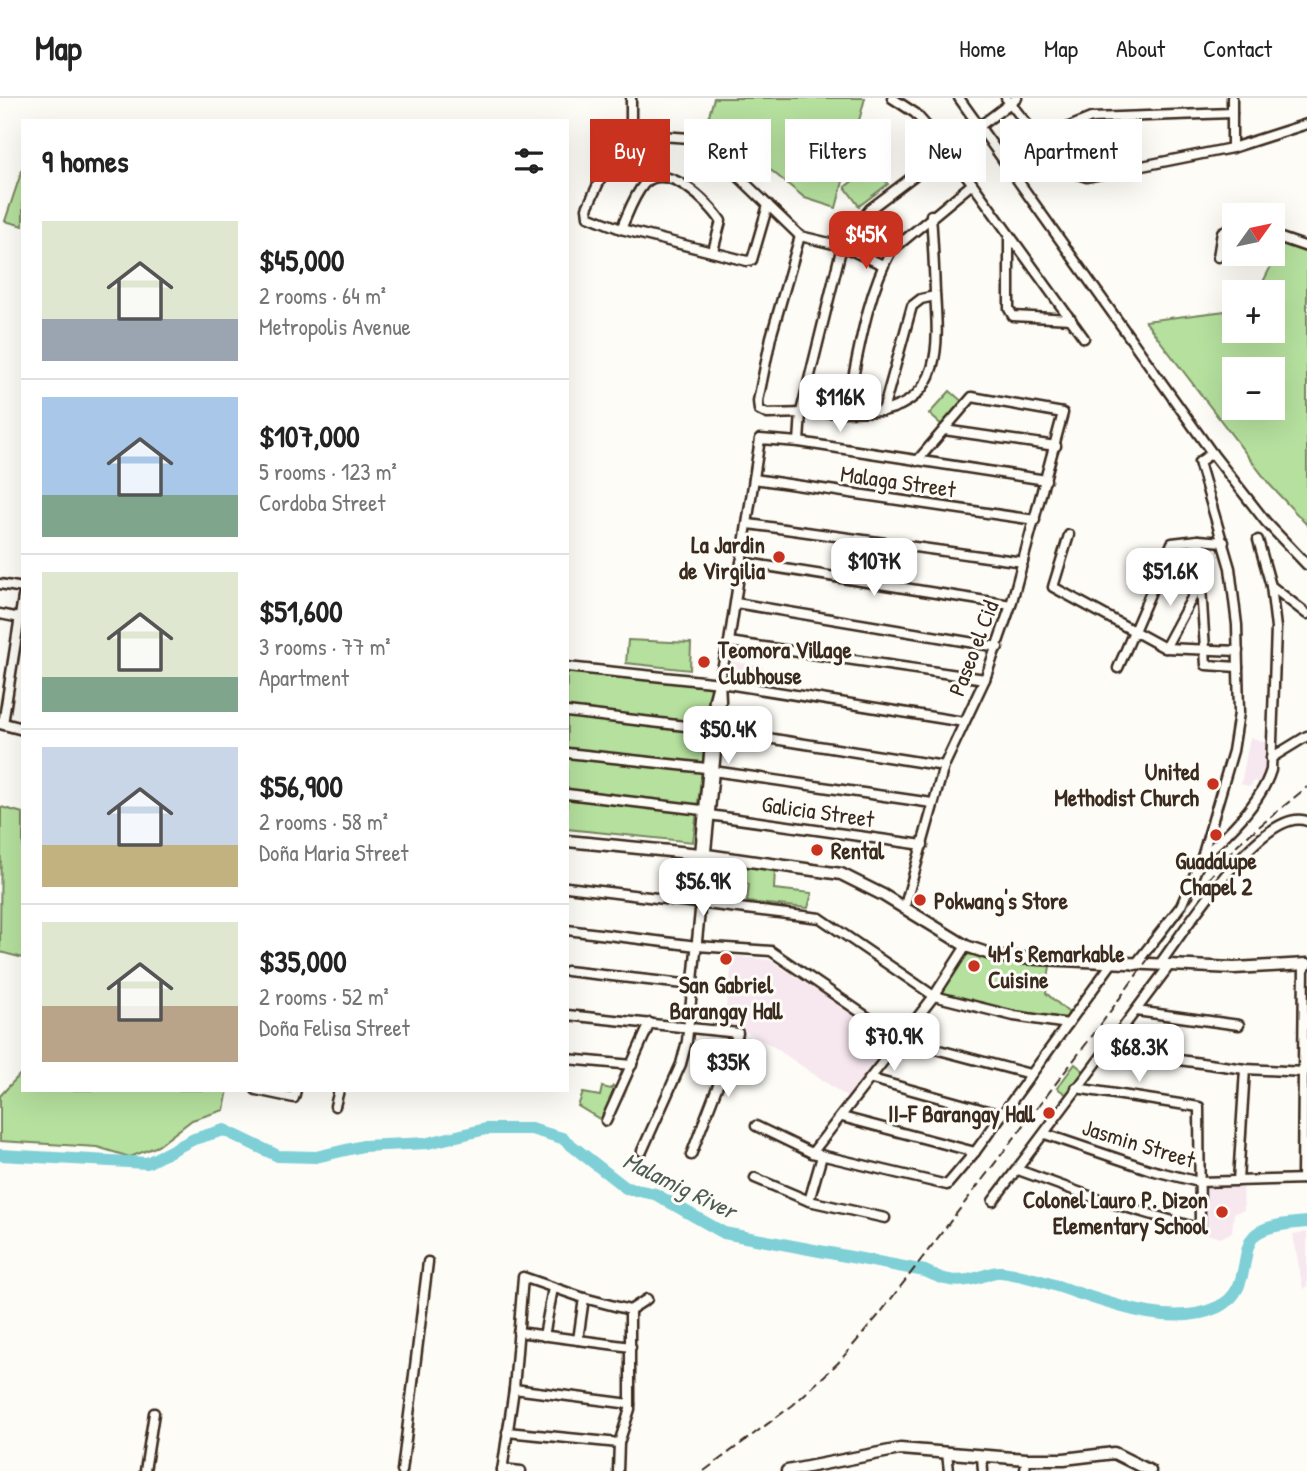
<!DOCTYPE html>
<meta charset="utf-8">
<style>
:root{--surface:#fff;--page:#f2f2f2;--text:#222;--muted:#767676;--line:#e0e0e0;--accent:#c8321e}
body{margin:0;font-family:"Patrick Hand",sans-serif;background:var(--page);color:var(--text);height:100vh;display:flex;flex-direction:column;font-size:26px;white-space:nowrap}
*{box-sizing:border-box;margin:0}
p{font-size:23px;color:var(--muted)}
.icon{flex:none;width:38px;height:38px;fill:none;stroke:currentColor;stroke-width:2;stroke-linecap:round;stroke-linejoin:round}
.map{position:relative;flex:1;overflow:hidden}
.panel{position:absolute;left:21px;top:21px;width:548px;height:973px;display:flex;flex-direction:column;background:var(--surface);border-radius:0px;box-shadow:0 7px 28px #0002}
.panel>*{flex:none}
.top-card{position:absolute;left:590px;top:21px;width:611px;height:63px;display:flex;gap:14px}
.needle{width:46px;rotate:57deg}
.buttons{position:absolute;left:1222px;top:105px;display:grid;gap:14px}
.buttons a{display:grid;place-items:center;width:63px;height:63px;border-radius:0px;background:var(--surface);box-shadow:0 7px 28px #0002;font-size:35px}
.price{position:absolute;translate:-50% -60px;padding:0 16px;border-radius:14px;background:#fff;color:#222;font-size:23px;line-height:46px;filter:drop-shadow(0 2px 4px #0008)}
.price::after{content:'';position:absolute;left:50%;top:42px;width:21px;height:16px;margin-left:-10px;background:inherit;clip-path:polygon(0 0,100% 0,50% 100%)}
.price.active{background:var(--accent);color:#fff}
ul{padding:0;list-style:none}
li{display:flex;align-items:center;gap:21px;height:175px;padding:0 21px}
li+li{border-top:2px solid var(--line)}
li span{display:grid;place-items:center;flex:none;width:196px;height:140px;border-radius:0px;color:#555}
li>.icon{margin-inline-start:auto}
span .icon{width:84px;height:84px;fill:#fffc;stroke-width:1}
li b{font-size:30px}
h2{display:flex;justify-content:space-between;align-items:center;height:84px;padding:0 21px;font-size:30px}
.chip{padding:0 24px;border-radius:0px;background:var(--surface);box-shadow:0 7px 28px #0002;font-size:24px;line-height:63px}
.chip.active{background:var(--accent);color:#fff}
header{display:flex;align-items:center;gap:42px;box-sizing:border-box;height:98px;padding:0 35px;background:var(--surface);border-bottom:2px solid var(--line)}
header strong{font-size:33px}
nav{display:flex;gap:38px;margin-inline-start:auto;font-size:24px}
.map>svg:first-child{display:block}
.built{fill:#f7e8f0}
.green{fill:#b5e09e;stroke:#78855e;stroke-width:2;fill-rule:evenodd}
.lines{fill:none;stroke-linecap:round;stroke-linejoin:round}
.river{stroke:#7ecfd6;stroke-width:12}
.minor-casing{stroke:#3b2a1e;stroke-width:13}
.tertiary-casing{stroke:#3b2a1e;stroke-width:15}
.minor{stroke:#fdfcf7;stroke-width:8}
.tertiary{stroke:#fdfcf7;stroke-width:10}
.rail{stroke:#3b2a1e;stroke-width:2;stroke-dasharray:10 5;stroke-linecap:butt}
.poi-dot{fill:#c8321e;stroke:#fdfcf7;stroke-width:2.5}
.labels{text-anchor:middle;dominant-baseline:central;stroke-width:6;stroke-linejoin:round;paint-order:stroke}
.street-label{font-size:23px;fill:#3b2a1e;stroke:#fdfcf7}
.poi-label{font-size:23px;font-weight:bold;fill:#3b2a1e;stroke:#fdfcf7;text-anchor:end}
.water-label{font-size:24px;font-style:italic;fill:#4f5c55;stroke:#fdfcf7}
</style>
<header>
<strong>Map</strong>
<nav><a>Home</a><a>Map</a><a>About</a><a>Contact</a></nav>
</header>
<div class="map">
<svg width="1307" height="1373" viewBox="0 0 1307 1373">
<rect width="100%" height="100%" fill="#fdfcf7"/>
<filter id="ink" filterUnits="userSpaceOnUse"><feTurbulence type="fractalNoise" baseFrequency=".0143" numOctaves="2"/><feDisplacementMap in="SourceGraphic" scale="14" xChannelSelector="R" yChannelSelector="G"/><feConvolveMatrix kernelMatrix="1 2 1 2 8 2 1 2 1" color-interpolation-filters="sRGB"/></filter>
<g filter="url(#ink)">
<g class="built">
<path d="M732,563l31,6 -4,20 -31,-6z"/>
<path d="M1250,639l18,6 -1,29 -6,11 -8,-2 -2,6 -10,-3z"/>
<path d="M733,858l37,4 124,80 -44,59 -79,-54 -31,-16 -17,-3z"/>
<path d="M1243,1086l1,26 -10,3 -2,19 -11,6 -15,-4 -3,-49z"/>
<path d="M1307,1134v55l-4,2 -10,-55z"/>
</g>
<g class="green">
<path d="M714,0h151l-29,110 -31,-10 -97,-79z"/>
<path d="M873,67l15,19 -29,22 -14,-19z"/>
<path d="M23,69v59l-18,-5z"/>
<path d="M1284,142l23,10v275l-37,-40 -125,-164 89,-11v21h38v-39h-14zM1234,271h38v39h-38z"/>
<path d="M950,293l14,12 -21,23 -14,-12z"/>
<path d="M628,542l63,3 -1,27 -64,-7z"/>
<path d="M567,572l146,16 -20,156 -126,-13z"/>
<path d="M1,709l22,6v145l-23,-6z"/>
<path d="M669,761l31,4 -2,16 -31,-4z"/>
<path d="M726,767l49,5 -1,19 38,4 -4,15 -61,-6 2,-18 -25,-3z"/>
<path d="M970,856l27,9 53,3 -4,27 23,20 -3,5 -41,-5 -84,-19 21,-37z"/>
<path d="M1075,966l10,8 -18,23 -10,-7z"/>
<path d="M23,973v19h205l-4,20 -32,10 -34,26 -28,11 -33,-10 -97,-6v-45z"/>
<path d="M613,988l6,3 -16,32 -25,-15 5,-13 17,3 2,-9 9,2z"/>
</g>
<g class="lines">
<path class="river" d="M0,1057l147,8 47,-24 30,-9 54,26 38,1 47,-11 65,-3 58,-14h45l31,9 64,50 29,6 69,39 201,38c20,10 33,13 55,6 7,-2 14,-6 21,-5 66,8 154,65 217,35 35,-16 20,-58 38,-73 11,-9 37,-11 51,-12"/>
<g class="minor-casing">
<g id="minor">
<path d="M631,0v34"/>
<path d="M892,0l23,15 33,37 136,188"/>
<path d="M959,0l253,355 54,69 41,43"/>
<path d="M1006,0l57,71 24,8 145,-29 75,-24"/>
<path d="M1232,0v50"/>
<path d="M612,35l79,5 48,39 61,59 42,10 41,19"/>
<path d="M622,35l-35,75 1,8 33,13 126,32 5,-1 16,-55"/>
<path d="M1042,47l27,-18 22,-9 141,-5"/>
<path d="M621,131c7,-15 12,-32 23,-45 23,-24 65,19 77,37l-8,30"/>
<path d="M1272,137l35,12"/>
<path d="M800,138l-29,101 -13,64 1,9 8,4 116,-3c61,-13 55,-71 52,-119 -1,-26 -2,-51 -4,-77"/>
<path d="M1009,140v71l4,7 58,3"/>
<path d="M1218,159l4,-25 12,-6"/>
<path d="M846,313c12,-52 19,-113 45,-160l81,-67"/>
<path d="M883,313l29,-105 9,-7 14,-3"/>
<path d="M944,332l112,16"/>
<path d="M799,344l2,-30 41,-166 28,-37 147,-111"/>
<path d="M754,381l281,41"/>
<path d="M749,426l274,38"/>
<path d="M1069,437l-16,52 112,61 73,3"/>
<path d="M1198,442l8,125 32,2"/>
<path d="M1258,442l13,46 36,28"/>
<path d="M741,464l270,43"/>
<path d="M0,486l23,4"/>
<path d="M736,505l262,44"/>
<path d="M0,516l20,4"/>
<path d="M729,544l256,37"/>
<path d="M1165,550l36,-67"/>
<path d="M567,569l154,16 243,39"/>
<path d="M1118,570l54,-125 26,-3 26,2"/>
<path d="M567,614l144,17"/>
<path d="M3,626l20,-127"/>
<path d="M717,632l227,36"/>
<path d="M567,655l139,15"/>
<path d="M1271,660l36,-22"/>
<path d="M713,673l219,32"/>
<path d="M567,696l135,16"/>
<path d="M709,717l214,30"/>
<path d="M700,756l14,-155 15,-57 31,-203 39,3 247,38"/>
<path d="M1202,759c25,-22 59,-54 69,-87l5,-142 -5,-42"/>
<path d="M567,789l253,31 114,78 80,20 54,8"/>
<path d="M904,811l40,-143 41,-87 26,-74 52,-192 -91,-16 -55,64"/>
<path d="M567,832l130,16 74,5 130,89 129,34"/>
<path d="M1135,867l46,-59 21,-49 31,-106 6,-38 -2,-88 -7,-57 -31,-106 13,-9"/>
<path d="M1159,867c24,-32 104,-160 148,-144"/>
<path d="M567,873l126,14"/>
<path d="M1136,913l103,14"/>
<path d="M567,917l171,18 -47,122"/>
<path d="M1106,952l139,19 59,3"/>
<path d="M567,961l65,6"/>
<path d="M872,981l130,36"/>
<path d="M256,992l38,8 2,-8"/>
<path d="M335,1008l4,-16"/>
<path d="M842,1019l133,35"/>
<path d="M606,1023l44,-98"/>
<path d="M756,1028l56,27 135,32 28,-33 137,-189"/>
<path d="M1045,1036l106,36 48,12 108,-3"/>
<path d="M642,1053l39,-87 6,-23 34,-340 -1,-21"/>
<path d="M812,1055l122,-157 32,-50"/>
<path d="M1018,1072l80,29 99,29 3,-2 -1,-119 -123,-19"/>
<path d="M755,1080l54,23 76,17"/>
<path d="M1302,1081l2,-215"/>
<path d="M1238,1083l7,-112"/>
<path d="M809,1103l13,-45"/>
<path d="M993,1103l176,-235"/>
<path d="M518,1234l113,15"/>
<path d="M544,1238l9,-48"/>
<path d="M578,1242l6,-42"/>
<path d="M514,1291l116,15"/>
<path d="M507,1334l112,11"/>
<path d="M947,1355l2,18"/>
<path d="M982,1358l1,15"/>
<path d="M502,1371l19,2"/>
<path d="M145,1373l9,-58"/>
<path d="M402,1373l26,-209"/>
<path d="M502,1373l12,-82 9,-112 61,21 46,12 17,-11"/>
<path d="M618,1373l1,-28 11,-34v-99"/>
<path d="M1025,1373l1,-12"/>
</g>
</g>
<g class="tertiary-casing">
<g id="tertiary">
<path d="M0,625l23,6"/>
<path d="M567,743l133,13 141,20 42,21 83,51 33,11 235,11 73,-4"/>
<path d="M787,1373l113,-22 126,10h38l50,-6 36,18"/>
</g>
</g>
<use href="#minor" class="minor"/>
<use href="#tertiary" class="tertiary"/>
<path class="rail" d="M704,1373l89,-66 45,-42 40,-47 218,-285 94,-130 48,-57 69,-57"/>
</g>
</g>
<g class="poi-dot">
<circle cx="779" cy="459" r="7"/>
<circle cx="704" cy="564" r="7"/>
<circle cx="1213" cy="686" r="7"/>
<circle cx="1216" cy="737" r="7"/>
<circle cx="817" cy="752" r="7"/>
<circle cx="920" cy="802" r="7"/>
<circle cx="726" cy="861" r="7"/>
<circle cx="974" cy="868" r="7"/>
<circle cx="1049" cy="1015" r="7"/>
<circle cx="1222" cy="1114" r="7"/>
</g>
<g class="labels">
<g class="street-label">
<text transform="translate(898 383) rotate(8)">Malaga Street</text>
<text transform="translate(973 550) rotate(-69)">Paseo el Cid</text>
<text transform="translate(818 713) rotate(8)">Galicia Street</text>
<text transform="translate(1139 1045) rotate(17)">Jasmin Street</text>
</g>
<g class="poi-label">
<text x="765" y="446">La Jardin<tspan x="765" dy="26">de Virgilia</tspan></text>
<text x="718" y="551" text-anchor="start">Teomora Village<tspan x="718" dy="26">Clubhouse</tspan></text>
<text x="1199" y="673">United<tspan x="1199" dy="26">Methodist Church</tspan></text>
<text x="831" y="752" text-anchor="start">Rental</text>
<text x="1216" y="762" text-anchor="middle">Guadalupe<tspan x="1216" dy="26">Chapel 2</tspan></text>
<text x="934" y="802" text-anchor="start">Pokwang's Store</text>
<text x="988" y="855" text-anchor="start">4M's Remarkable<tspan x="988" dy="26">Cuisine</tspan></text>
<text x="726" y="886" text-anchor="middle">San Gabriel<tspan x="726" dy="26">Barangay Hall</tspan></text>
<text x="1035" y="1015">II-F Barangay Hall</text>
<text x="1208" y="1101">Colonel Lauro P. Dizon<tspan x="1208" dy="26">Elementary School</tspan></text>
</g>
<g class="water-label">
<text transform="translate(680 1087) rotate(26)">Malamig River</text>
</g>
</g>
</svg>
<div class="buttons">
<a><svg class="needle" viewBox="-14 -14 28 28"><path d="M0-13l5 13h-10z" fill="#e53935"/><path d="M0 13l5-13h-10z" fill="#767676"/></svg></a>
<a>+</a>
<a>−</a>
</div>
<b class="price active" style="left:866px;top:173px">$45K</b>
<b class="price" style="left:840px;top:336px">$116K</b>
<b class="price" style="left:874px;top:500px">$107K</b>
<b class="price" style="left:1170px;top:510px">$51.6K</b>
<b class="price" style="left:728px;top:668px">$50.4K</b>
<b class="price" style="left:703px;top:820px">$56.9K</b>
<b class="price" style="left:894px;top:975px">$70.9K</b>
<b class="price" style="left:1139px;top:986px">$68.3K</b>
<b class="price" style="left:728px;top:1001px">$35K</b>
<div class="top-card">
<a class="chip active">Buy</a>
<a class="chip">Rent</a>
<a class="chip">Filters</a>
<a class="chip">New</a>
<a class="chip">Apartment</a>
</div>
<section class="panel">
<h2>9 homes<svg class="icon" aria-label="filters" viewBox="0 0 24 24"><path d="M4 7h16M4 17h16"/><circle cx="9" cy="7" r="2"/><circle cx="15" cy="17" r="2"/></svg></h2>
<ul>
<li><span style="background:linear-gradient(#dfe7d0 70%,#9aa5b1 0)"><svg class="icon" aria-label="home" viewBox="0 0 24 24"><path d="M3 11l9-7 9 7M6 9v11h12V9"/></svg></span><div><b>$45,000</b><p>2 rooms · 64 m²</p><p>Metropolis Avenue</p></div></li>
<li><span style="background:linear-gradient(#a9c7e8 70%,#7fa58c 0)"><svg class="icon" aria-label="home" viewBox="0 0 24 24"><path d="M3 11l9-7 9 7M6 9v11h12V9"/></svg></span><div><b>$107,000</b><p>5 rooms · 123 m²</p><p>Cordoba Street</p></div></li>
<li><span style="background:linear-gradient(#dfe7d0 75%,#7fa58c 0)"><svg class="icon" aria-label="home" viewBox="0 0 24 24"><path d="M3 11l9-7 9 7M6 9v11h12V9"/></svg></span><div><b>$51,600</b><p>3 rooms · 77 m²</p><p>Apartment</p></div></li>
<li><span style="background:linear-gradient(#c9d6e8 70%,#c2b280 0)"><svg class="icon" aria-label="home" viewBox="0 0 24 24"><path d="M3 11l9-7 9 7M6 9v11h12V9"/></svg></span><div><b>$56,900</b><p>2 rooms · 58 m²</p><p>Doña Maria Street</p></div></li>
<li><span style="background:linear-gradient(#dfe7d0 60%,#b9a48a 0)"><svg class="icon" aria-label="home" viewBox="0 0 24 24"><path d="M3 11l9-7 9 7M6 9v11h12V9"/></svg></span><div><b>$35,000</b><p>2 rooms · 52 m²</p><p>Doña Felisa Street</p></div></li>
</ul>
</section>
</div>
